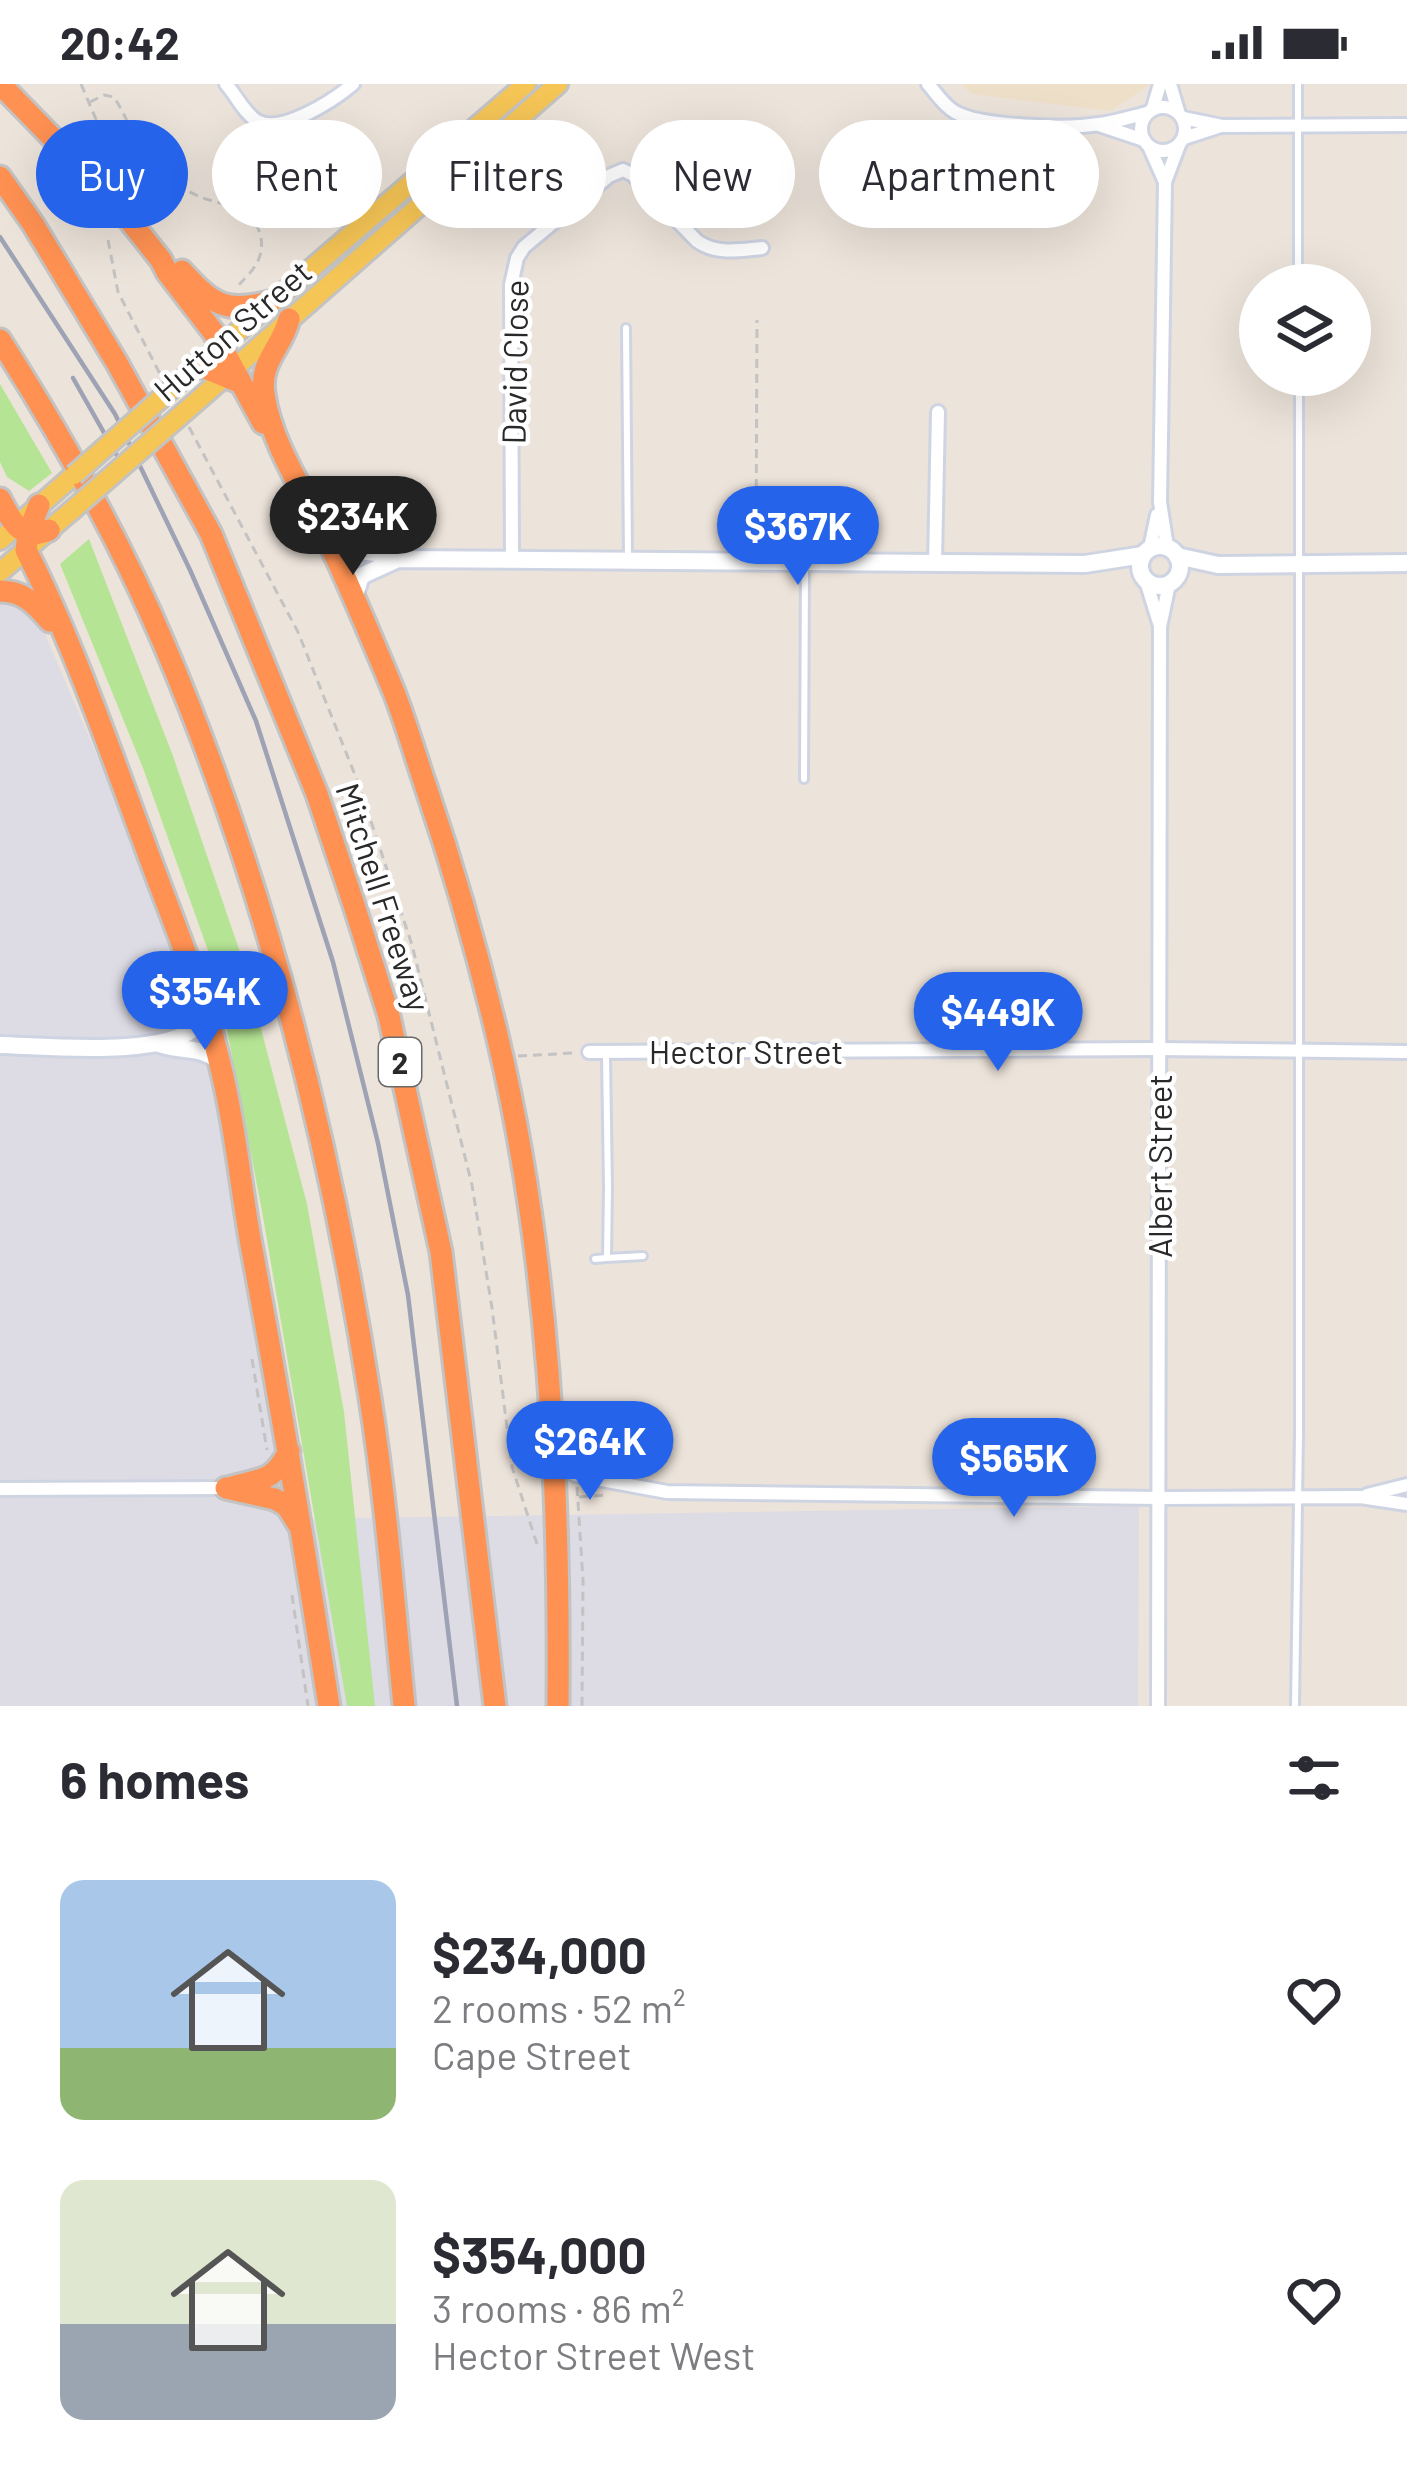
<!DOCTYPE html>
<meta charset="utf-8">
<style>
:root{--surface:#fff;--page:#f2f2f3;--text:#2b2b33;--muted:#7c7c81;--accent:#2563eb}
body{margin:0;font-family:Barlow,sans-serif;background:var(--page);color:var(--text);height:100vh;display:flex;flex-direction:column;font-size:45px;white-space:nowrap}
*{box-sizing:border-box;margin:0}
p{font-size:39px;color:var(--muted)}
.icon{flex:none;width:66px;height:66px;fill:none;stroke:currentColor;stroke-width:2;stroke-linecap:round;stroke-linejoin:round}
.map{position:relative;height:1622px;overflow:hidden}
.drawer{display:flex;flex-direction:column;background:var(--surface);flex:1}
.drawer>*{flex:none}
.top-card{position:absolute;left:36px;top:36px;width:1335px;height:108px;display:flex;gap:24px}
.controls{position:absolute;left:1239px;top:180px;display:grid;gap:24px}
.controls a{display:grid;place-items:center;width:132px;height:132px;border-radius:50%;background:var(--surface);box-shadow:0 12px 48px #0002;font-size:60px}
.price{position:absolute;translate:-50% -102px;padding:0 27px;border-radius:42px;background:var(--accent);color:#fff;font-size:39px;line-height:78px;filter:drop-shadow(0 3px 6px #0008)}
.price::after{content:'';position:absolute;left:50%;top:72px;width:36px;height:27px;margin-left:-18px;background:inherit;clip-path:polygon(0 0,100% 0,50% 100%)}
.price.active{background:#222;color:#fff}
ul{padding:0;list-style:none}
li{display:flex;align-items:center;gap:36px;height:300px;padding:0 60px}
li span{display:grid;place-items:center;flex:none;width:336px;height:240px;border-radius:24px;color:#555}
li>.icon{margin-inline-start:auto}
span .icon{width:144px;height:144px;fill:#fffc;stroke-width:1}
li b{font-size:51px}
h2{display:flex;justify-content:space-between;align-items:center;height:144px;padding:0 60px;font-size:51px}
.chip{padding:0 42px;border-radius:54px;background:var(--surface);box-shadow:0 12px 48px #0002;font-size:42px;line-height:108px}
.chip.active{background:var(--accent);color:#fff}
.status{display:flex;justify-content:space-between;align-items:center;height:84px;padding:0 60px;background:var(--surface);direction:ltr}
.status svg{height:33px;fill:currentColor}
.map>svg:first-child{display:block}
.industrial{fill:#dddbe4}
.education{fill:#eedfc8}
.green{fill:#b5e594}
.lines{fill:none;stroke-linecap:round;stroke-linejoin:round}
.lane-casing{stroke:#cfd4e3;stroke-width:12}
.street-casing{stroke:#cfd4e3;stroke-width:18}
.secondary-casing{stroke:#cfd4e3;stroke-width:22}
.primary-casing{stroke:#c3c3c3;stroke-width:24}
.highway-casing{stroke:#c3c3c3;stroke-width:27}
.path{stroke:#c3c3c3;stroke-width:3;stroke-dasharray:9 6;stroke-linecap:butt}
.lane{stroke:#fff;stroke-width:6}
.street{stroke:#fff;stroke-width:12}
.secondary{stroke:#fff;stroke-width:16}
.primary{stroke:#f5c556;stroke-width:18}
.highway{stroke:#ff9152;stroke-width:21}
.rail{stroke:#9da2b4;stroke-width:4.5}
.primary-bridge-casing{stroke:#c3c3c3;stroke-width:24;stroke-linecap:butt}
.primary-bridge{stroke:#f5c556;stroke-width:18}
.labels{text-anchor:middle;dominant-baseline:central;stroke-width:9;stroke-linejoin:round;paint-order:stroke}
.shield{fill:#fff;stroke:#696969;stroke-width:3}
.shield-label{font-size:30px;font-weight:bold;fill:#292929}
.street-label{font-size:33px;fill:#292929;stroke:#fff}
</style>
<div class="status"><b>20:42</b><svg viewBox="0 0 49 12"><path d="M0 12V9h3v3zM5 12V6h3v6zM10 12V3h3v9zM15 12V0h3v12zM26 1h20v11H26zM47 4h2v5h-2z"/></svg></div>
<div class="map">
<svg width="1407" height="1622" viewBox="0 0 1407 1622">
<rect width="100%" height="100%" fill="#ece3da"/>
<path class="industrial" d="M0,479l38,55 128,298 50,164 76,439 847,-13 -1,200h-1138z"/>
<path class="education" d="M961,0h188v1l-38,26 -139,-17z"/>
<g class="green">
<path d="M0,300l52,89 -23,18 -22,-14 -7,-15z"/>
<path d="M89,455l84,217 71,208 63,240 37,208 31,294h-28l-85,-495 -46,-238 -73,-205 -83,-204z"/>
</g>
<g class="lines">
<g class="lane-casing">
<g id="lane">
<path d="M1298,0v201"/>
<path d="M626,244l2,229"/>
<path d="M804,695l1,-213"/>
<path d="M607,1174l36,-2"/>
<path d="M595,1175l12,-1 1,-70 -2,-133"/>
<path d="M1295,1622l4,-272v-1059"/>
</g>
</g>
<g class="street-casing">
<g id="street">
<path d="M226,0c10,11 18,29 31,37 24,14 77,-21 96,-37"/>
<path d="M928,0c8,9 16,22 27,28 26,15 113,17 144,12 16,-2 32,-7 48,-11"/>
<path d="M1170,0l8,27"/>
<circle cx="1163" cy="45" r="22"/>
<path d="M1153,24l7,-24"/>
<path d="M1183,34l39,8 185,-1"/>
<path d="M1099,41l45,15"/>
<path d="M1184,54l37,-12"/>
<path d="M1149,62l16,36"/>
<path d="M1167,463l-7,-45 5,-320 14,-37"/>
<path d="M1150,464l7,-33"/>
<path d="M512,476l-1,-275 6,-27 7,-11 85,-71 14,-6 10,5 64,66c20,14 42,9 65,7"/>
<path d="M935,479l3,-151"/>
<path d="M1146,497l14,45"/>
<path d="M589,968l570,-3 248,3"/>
<path d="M557,1373l18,18 92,17 491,6 202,-1 47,7"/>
<path d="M0,1405l226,-1"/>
<path d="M1367,1411l40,-10"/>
<path d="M1158,1622l2,-1079 9,-43"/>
</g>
</g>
<g class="secondary-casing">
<g id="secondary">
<path d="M330,460c23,10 45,5 68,15"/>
<circle cx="1160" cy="482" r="20"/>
<path d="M1177,472l41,9 189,-2"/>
<path d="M354,514l7,-22 37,-17 687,5 58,-9"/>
<path d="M159,960c23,8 40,1 61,18"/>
<path d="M0,961c43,1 168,13 196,-19 5,-4 7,-11 10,-16"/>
</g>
</g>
<g class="primary-casing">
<g id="primary">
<path d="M176,301l350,-301"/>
<path d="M189,324l369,-324"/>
<path d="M0,456l74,-65"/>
<path d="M0,488l70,-60"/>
</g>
</g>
<g class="highway-casing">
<g id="highway">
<path d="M0,0l115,118 46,58 6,12 47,61 49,90"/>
<path d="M0,93l33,47 84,139 94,171 106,260 37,111 35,111 52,236 54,454"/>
<path d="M182,187c31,34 42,42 88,31"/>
<path d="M289,235c-7,29 -30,42 -25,75 7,49 39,96 61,140 25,52 47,105 69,158 12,31 21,63 32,95 28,83 52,167 72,252 51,218 62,444 60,667"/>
<path d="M0,256c62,97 119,198 164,304 102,240 166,497 206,754 16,102 24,205 34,308"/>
<path d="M198,281l41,17"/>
<path d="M0,415c12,23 21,43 49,31"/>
<path d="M39,421l-11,29 -2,16c47,93 83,198 119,295 26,72 56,141 74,215 15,59 21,120 31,179 29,156 55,311 79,467"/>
<path d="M0,507c24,0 35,13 50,30"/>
<path d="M232,1403c31,-9 41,-5 57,-36"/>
<path d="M226,1404l49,11 12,7 11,18"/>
</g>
</g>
<g class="path">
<path d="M81,0l20,47 4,32"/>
<path d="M90,18l14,-7 10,2c15,23 23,53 43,72 10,11 26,20 39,26 14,7 30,8 44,15 21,10 28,37 15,56 -4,7 -12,14 -18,21"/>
<path d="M108,156l10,52 43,84"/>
<path d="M189,343l109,205 61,153 53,160 60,240 20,123 20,159 25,77"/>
<path d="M756,464l1,-228"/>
<path d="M518,972l56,-3"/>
<path d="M252,1275l15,91"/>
<path d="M570,1337l3,32"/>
<path d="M577,1403l6,93 -1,126"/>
<path d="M579,1413l27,-2"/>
<path d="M292,1511l16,111"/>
</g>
<use href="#lane" class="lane"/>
<use href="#street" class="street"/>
<use href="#secondary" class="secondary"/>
<use href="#primary" class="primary"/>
<use href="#highway" class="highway"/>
<g class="rail">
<path d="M0,153l115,177 75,156 66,151 77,241 45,181 30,152 49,411"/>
<path d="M73,294l47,83"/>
</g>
<g class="primary-bridge-casing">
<g id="primary-bridge">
<path d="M74,391l102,-90"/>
<path d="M70,428l119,-104"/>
</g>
</g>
<use href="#primary-bridge" class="primary-bridge"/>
</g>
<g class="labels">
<rect class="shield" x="379" y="954" width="42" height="48" rx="9"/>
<g class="shield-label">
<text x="400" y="978">2</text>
</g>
<g class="street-label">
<text transform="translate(232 246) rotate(-41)">Hutton Street</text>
<text transform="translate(514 278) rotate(-89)">David Close</text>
<text transform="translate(384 813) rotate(72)">Mitchell Freeway</text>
<text x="746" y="967">Hector Street</text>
<text transform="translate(1159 1082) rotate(-90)">Albert Street</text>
</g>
</g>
</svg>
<div class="controls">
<a><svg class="icon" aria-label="layers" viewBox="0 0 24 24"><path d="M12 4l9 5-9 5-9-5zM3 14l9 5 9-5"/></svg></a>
</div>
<b class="price active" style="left:353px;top:494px">$234K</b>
<b class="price" style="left:798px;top:504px">$367K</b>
<b class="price" style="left:205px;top:969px">$354K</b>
<b class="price" style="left:998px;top:990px">$449K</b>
<b class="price" style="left:590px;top:1419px">$264K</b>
<b class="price" style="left:1014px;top:1436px">$565K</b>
<div class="top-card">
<a class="chip active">Buy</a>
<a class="chip">Rent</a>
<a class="chip">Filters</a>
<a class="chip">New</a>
<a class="chip">Apartment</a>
</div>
</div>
<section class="drawer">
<h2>6 homes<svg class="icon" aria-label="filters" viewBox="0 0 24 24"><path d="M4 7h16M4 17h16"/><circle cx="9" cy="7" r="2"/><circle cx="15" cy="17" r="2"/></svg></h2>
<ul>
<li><span style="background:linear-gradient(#a9c7e8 70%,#8fb573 0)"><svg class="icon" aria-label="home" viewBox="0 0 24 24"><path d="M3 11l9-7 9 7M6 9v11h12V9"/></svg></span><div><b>$234,000</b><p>2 rooms · 52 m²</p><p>Cape Street</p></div><svg class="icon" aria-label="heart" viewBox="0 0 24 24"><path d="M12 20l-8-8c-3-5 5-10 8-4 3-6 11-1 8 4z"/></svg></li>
<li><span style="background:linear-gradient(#dfe7d0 60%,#9aa5b1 0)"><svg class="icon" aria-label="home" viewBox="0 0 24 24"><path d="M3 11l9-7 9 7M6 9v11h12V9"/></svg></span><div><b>$354,000</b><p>3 rooms · 86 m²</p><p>Hector Street West</p></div><svg class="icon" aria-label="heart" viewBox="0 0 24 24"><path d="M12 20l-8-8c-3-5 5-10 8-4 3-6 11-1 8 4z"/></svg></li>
</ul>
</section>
